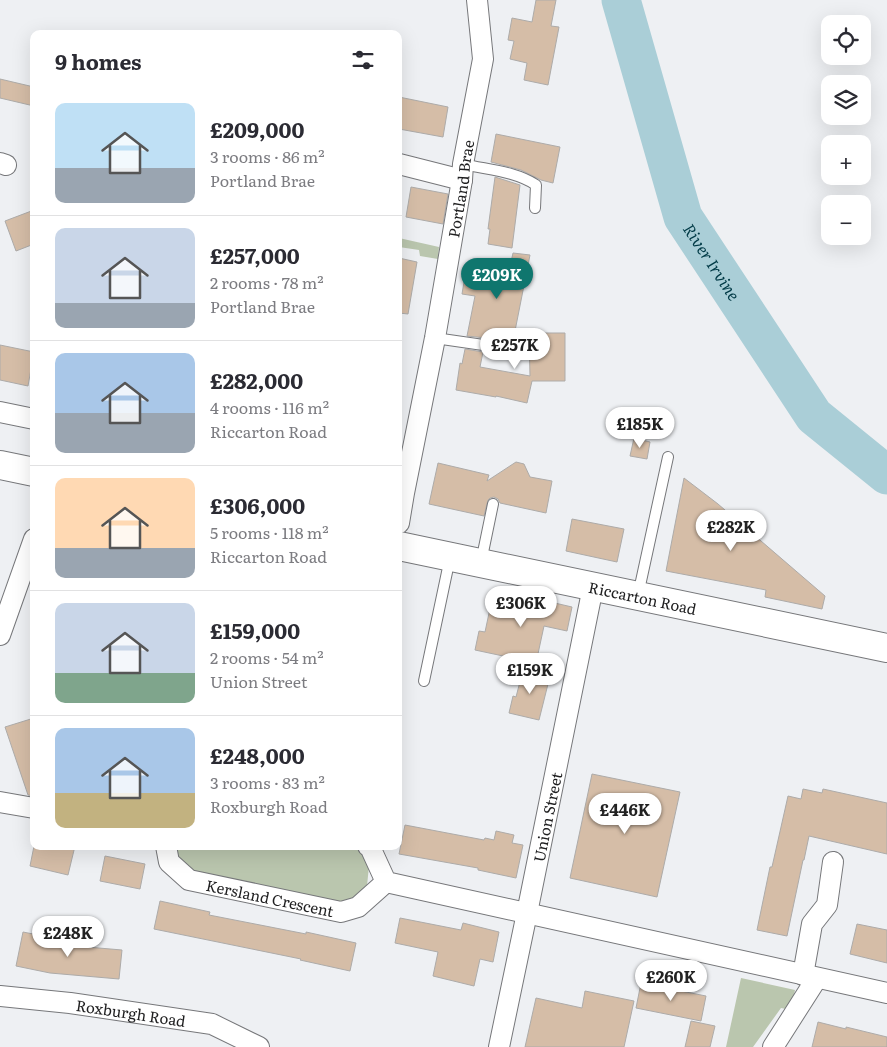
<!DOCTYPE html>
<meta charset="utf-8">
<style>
:root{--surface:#fff;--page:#f2f2f3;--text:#2b2b33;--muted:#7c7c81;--line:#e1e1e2;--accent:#0f766e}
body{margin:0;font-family:Literata,serif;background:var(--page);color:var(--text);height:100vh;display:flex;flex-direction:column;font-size:19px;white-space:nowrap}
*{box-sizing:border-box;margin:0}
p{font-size:16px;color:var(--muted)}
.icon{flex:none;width:28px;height:28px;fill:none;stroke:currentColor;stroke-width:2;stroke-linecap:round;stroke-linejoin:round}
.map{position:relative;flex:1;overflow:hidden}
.side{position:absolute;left:30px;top:30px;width:372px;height:820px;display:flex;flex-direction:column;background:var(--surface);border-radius:10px;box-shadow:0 5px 20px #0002}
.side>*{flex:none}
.controls{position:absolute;left:821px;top:15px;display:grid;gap:10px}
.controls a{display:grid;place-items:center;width:50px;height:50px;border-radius:10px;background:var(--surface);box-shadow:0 5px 20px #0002;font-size:25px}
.price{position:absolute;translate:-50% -42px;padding:0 11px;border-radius:18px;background:#fff;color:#222;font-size:16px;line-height:32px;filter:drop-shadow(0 1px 2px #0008)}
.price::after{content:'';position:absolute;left:50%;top:30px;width:15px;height:11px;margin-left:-8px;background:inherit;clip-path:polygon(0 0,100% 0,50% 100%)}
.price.current{background:var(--accent);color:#fff}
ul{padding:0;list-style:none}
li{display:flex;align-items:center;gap:15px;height:125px;padding:0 25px}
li+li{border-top:1px solid var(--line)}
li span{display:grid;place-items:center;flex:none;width:140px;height:100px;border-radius:10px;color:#555}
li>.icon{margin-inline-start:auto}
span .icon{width:60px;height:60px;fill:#fffc;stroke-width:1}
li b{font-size:21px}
h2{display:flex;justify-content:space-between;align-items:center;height:60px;padding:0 25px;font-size:21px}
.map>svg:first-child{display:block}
.green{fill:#bac6ae}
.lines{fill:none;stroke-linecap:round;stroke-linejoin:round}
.river{stroke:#aaced7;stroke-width:39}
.building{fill:#d5bda7;stroke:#adaba9}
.service-casing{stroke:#76777a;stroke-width:12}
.minor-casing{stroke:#76777a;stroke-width:22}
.primary-casing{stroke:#76777a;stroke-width:30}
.service{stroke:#fff;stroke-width:10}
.minor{stroke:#fff;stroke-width:20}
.primary{stroke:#fff;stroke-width:28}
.labels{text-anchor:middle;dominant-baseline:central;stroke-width:5;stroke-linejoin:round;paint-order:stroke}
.street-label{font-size:15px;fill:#1f1f20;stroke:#fff}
.water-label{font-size:16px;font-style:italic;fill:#013a46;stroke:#fff}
</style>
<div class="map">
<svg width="887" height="1047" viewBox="0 0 887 1047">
<rect width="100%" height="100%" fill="#eef0f3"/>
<g class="green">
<path d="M399,238l40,9 -1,12 -18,-3 -1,-6 -20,-3z"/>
<path d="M177,846h172l11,5 9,15 -2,20 -10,13 -17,6 -142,-29c-9,-7 -22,-17 -21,-30z"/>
<path d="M741,978l54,12 -4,20 -10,-2 -28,39h-27z"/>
</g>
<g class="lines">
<path class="river" id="s1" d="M621,0l62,217 131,199 73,59"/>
</g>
<g class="building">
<path d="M536,0h20l-5,26 8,1 -11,58 -24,-5 3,-17 -17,-4 4,-18 -6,-1 4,-22 20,4z"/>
<path d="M0,79l34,8v19l-34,-8z"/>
<path d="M399,97l49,10 -5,30 -44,-8z"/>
<path d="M496,134l64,13 -7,36 -12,-3 -20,-10 -30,-8z"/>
<path d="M495,177l25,8 -8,63 -24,-4 2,-15h-2z"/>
<path d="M411,187l37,7 -5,30 -37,-7z"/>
<path d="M34,210v34l-18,7 -11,-30z"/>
<path d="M513,253l17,2 -16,81 -26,-6 -2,8 -19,-2 8,-40 -13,-2 3,-18 41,8z"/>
<path d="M399,258l18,4 -9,52 -9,-1z"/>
<path d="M529,333h36v48h-33l-5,22 -31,-7v1l-40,-7 4,-27 2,1 3,-15 18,3 -3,15 50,9z"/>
<path d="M0,345l34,7 -6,34 -28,-6z"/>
<path d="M634,438l16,4 -3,17 -17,-3z"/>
<path d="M516,462l8,2 6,13 22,4 -6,32 -46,-10 -2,-4 -4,-2 -4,1 -2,2 -4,16 -55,-12 9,-41 51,12 -2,6z"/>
<path d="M684,478l34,26 107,92 -3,13 -57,-12 1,-7 -100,-19z"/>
<path d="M572,519l52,10 -7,33 -51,-11z"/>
<path d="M529,597l43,10 -5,24 -23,-5 -8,37 -61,-13 4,-19 6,1 7,-33 35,7z"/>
<path d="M523,670l27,6 -11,44 -30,-7 4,-17 3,1z"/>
<path d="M34,718v78l-6,-1 -23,-68z"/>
<path d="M592,774l88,18 -23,105 -87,-19z"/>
<path d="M803,789l19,4 1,-4 64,14v51l-78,-18 -5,24h-1l-16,76 -30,-6 13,-63h2l16,-71 13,3z"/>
<path d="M405,825l79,15 1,-2 9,2 2,-9 18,4 -2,8 11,2 -7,33 -38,-8v-2l-79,-14z"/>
<path d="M34,846h41l-7,29 -38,-9z"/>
<path d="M105,856l40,8 -5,25 -40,-8z"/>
<path d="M160,901l50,11 -1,3 97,19v-2l50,11 -6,28 -50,-11 1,-1 -147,-30z"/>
<path d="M400,918l61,12 2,-7 36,9 -6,30 -13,-3 -6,27 -41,-10 5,-24 -43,-9z"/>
<path d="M857,924l30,6v33l-37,-9z"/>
<path d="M23,932l30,6 -1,6 70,6 -3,29 -69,-6 -34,-7z"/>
<path d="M641,983l65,13 -5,25 -65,-13z"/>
<path d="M585,991l49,10 -10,46h-99l11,-49 46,10z"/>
<path d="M691,1021l24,5 -5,21h-25z"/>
<path d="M818,1022l28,7v-2l41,10v10h-75z"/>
</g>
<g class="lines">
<g class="service-casing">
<g id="service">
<path d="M463,164c25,6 52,7 73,21l-1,23"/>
<path d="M435,338l76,11"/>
<path d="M481,562l12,-58"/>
<path d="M638,595l30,-138"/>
<path d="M424,681l26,-123"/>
</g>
</g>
<g class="minor-casing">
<g id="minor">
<path d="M0,163l6,2"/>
<path d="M399,164l63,16"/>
<path d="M0,412l34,7"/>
<path id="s2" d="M399,523l5,-30 31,-155 27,-158 1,-16 20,-105 -6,-59"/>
<path d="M0,635l34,-96"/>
<path d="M0,802l34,6"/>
<path id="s3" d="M166,846l3,16 20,18 152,32 17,-5 28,-25"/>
<path d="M368,846l2,1 16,35 501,111"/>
<path d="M803,975l9,-51 15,-19 6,-43"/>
<path id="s4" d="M0,996l70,7 142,21 47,23"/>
<path id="s5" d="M499,1047l28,-134 66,-326"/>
<path d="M773,1047l44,-69"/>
</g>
</g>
<g class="primary-casing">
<g id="primary">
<path d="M0,465l34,7"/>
<path id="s6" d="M399,546l488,102"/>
</g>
</g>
<use href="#service" class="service"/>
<use href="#minor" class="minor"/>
<use href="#primary" class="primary"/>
</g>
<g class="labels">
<g class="street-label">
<text stroke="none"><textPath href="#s2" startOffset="340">Portland Brae</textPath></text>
<text stroke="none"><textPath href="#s6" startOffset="249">Riccarton Road</textPath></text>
<text stroke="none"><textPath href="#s5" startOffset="235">Union Street</textPath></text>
<text stroke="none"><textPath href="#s3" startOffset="126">Kersland Crescent</textPath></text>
<text stroke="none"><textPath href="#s4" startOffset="132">Roxburgh Road</textPath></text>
</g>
<g class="water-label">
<text stroke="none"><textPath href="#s1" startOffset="279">River Irvine</textPath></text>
</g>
</g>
</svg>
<div class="controls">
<a><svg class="icon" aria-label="locate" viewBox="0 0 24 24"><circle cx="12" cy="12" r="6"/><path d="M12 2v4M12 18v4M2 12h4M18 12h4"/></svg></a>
<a><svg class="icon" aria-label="layers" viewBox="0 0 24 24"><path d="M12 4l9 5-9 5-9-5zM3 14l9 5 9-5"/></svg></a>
<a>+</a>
<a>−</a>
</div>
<b class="price current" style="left:497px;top:300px">£209K</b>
<b class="price" style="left:515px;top:370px">£257K</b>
<b class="price" style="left:640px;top:449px">£185K</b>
<b class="price" style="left:731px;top:552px">£282K</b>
<b class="price" style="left:521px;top:628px">£306K</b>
<b class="price" style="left:530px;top:695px">£159K</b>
<b class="price" style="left:625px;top:835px">£446K</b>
<b class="price" style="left:68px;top:958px">£248K</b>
<b class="price" style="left:671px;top:1002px">£260K</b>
<section class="side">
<h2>9 homes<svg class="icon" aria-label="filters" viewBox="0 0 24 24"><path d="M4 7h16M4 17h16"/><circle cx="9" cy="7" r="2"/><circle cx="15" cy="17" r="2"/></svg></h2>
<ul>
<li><span style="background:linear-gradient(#bfe0f5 65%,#9aa5b1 0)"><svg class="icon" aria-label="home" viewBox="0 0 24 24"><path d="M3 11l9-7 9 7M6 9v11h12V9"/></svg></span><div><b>£209,000</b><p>3 rooms · 86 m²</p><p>Portland Brae</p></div></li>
<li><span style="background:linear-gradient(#c9d6e8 75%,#9aa5b1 0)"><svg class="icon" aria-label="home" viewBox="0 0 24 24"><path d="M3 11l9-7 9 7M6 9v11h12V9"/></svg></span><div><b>£257,000</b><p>2 rooms · 78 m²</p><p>Portland Brae</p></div></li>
<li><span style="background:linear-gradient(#a9c7e8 60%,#9aa5b1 0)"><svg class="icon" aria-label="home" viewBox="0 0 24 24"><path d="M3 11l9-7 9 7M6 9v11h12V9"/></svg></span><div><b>£282,000</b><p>4 rooms · 116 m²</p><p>Riccarton Road</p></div></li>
<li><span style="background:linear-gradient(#ffd9b3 70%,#9aa5b1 0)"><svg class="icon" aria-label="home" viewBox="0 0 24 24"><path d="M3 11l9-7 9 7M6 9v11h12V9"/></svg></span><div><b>£306,000</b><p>5 rooms · 118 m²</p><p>Riccarton Road</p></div></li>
<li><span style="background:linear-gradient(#c9d6e8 70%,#7fa58c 0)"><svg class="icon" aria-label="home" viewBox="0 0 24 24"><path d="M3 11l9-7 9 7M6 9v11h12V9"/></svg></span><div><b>£159,000</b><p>2 rooms · 54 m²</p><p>Union Street</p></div></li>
<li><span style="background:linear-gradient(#a9c7e8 65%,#c2b280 0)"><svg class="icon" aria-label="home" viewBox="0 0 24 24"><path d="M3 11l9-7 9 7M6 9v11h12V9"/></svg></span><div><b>£248,000</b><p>3 rooms · 83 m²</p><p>Roxburgh Road</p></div></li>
</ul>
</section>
</div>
